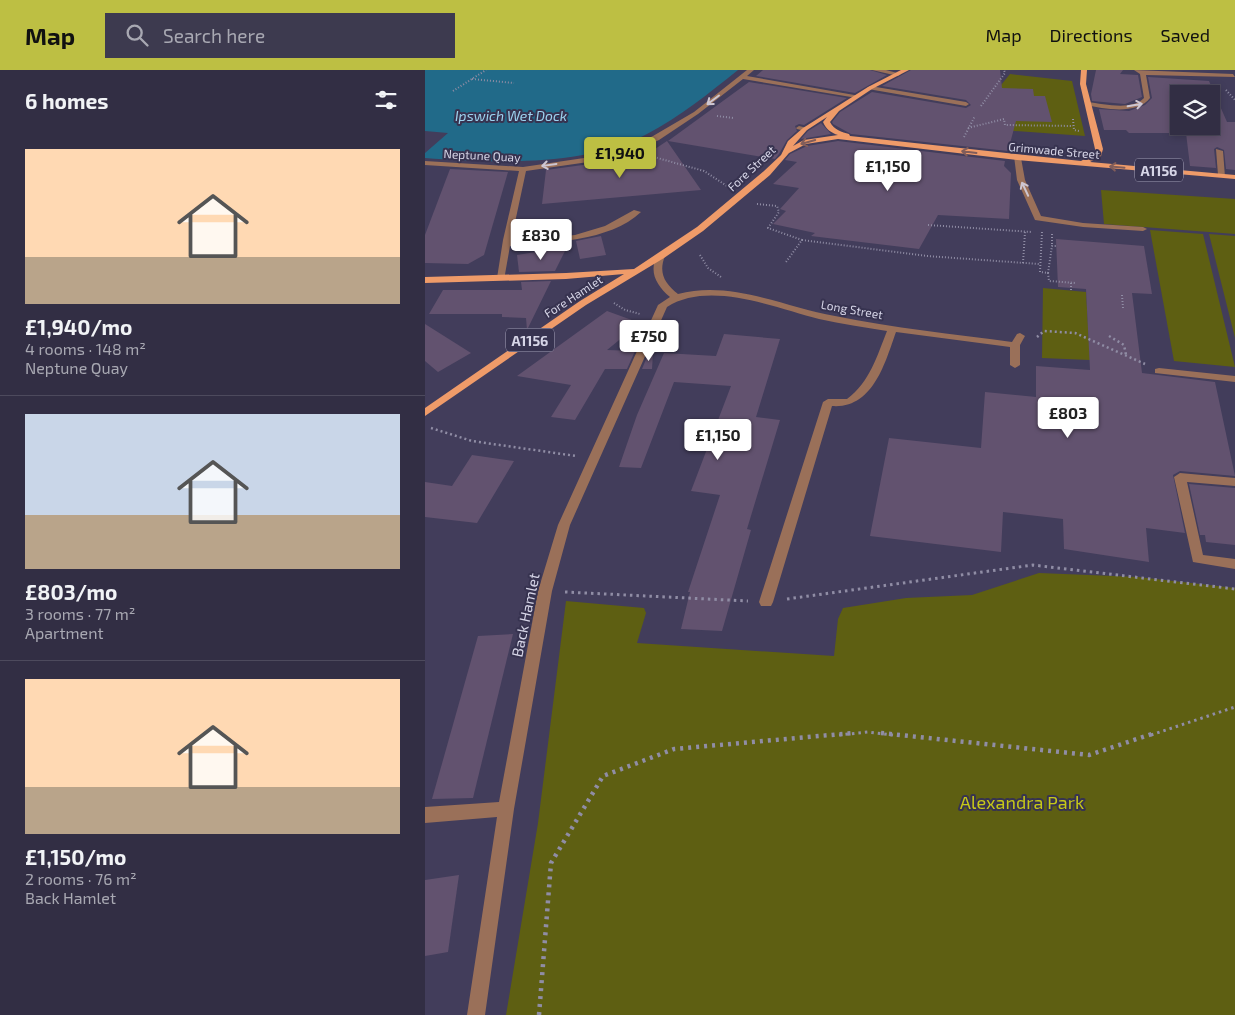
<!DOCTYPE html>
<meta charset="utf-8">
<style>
:root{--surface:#322e44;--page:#3d3a4f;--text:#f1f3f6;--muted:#a8a8b2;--line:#4d4a5d;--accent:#bdbf43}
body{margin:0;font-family:"Exo 2",sans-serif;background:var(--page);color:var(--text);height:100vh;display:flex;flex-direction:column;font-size:19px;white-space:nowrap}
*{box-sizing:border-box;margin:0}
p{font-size:16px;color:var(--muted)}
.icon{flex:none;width:28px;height:28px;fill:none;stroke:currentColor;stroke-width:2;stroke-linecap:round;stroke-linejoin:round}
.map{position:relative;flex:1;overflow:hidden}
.drawer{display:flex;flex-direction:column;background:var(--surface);width:425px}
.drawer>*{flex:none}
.buttons{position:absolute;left:745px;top:15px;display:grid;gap:10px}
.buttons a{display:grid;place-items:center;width:50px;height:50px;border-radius:0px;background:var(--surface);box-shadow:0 2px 8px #0003,0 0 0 1px var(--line);font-size:25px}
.price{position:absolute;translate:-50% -42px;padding:0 11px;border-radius:5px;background:#fff;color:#222;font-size:16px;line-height:32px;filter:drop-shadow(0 1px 2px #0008)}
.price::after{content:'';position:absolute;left:50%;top:30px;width:15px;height:11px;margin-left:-8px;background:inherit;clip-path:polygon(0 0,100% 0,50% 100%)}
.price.current{background:var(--accent);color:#111}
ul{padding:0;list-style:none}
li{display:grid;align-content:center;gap:10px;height:265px;padding:0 25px}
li+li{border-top:1px solid var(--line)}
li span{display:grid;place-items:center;height:155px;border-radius:0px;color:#555}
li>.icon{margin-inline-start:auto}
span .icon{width:90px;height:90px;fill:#fffc;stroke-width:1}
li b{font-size:21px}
h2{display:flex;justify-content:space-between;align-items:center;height:60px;padding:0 25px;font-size:21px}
header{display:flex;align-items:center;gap:30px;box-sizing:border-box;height:70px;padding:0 25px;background:var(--accent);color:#111}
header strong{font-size:24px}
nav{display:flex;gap:28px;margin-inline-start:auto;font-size:18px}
.search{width:350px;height:45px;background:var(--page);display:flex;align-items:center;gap:12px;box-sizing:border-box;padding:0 18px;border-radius:0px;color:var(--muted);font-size:19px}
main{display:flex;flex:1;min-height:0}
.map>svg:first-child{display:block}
.green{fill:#5e5f12}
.water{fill:#216a89}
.building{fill:#62526f;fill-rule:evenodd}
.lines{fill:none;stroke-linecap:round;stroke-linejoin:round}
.path-far3{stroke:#908da5;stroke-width:2;stroke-dasharray:1 2;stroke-linecap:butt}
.path-far2{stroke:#908da5;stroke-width:2.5;stroke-dasharray:2 3;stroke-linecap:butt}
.path-far1{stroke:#908da5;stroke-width:3;stroke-dasharray:2.5 4;stroke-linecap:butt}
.path{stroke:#908da5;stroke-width:4.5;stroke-dasharray:3 5;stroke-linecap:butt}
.minor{fill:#9a7059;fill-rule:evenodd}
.major{fill:#ef9b69;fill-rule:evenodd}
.oneway{stroke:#cdc6d2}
.oneway2{stroke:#815d5a}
.labels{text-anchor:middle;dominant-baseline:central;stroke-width:4;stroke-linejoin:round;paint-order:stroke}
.far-street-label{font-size:12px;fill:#d6d5e7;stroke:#373350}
.far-water-label{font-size:14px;font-style:italic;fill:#9cd3ef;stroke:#373350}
.shield{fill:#373350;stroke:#a6a4ba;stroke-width:1}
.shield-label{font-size:14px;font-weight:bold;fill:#d6d5e7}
.street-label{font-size:15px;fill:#d6d5e7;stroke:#373350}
.near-park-label{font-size:18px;fill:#c6c818;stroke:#373350}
</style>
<header>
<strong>Map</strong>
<div class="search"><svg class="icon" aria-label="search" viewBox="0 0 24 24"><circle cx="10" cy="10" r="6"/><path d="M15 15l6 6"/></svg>Search here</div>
<nav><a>Map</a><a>Directions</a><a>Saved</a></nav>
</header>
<main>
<section class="drawer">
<h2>6 homes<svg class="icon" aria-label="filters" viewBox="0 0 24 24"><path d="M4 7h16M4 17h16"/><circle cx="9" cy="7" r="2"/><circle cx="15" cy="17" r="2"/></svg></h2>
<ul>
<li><span style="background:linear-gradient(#ffd9b3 70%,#b9a48a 0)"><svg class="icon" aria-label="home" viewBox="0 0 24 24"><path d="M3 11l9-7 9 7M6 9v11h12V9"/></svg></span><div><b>£1,940/mo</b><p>4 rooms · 148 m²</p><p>Neptune Quay</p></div></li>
<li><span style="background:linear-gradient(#c9d6e8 65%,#b9a48a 0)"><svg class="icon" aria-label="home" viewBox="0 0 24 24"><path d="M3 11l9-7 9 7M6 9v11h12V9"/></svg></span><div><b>£803/mo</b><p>3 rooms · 77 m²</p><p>Apartment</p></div></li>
<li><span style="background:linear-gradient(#ffd9b3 70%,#b9a48a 0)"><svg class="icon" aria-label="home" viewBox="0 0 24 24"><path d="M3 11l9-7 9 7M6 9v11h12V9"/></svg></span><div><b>£1,150/mo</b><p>2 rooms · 76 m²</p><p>Back Hamlet</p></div></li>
</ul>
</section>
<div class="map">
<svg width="810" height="945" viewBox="0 0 810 945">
<rect width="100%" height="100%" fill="#423d5b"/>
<g class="green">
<path d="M585,4l62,7 13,55 -112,-8 7,-17z"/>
<path d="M676,120l134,9v35l-131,-10z"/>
<path d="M725,160l53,4 32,133 -61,-6z"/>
<path d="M784,164l26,2v102z"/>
<path d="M618,218l43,4 4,68 -48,-2z"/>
<path d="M614,503l99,4 97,11v427h-729l32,-192 28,-222 78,7 2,5 -9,30 197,13 4,-37 5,-11 63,-10 66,-3z"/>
</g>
<path class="water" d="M0,0h313c-29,23 -58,47 -91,64 -62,33 -153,29 -222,24v-5l23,-20 -23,-2z"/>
<g class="building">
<path d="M338,0h107l17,5 -32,18 -99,-17z"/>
<path d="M486,0h89l2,18 31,1 1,7h11l7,26 -36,-1 -8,30 -157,-17 -18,-10 -1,-2 8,-10 32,-20 94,16 5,-3 -5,-5 -84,-14z"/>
<path d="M671,0h27l-3,4 18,1 4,22 -17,7 -33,-3 -1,-7z"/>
<path d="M723,7l61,4 18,41h8v48l-9,-1 -2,-19 -7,-3 -3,2 2,19 -26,-2 -4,-33h-57l-3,-3h-22l-5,-21 30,2 16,-6 7,-7zM754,24h32v32h-32z"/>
<path d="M324,12l98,16 -43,27 -5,-1 -4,2 2,5 -10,9 -8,14 -4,5 -107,-18z"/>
<path d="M396,53l10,11 -30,5 7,-8z"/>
<path d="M242,71l34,49 -159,14 4,-34 44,-6 47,-3z"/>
<path d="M413,71l167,20 -1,5 7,7 -2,46 -71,-4 -19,34 -108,-13 4,-3 -42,-9 13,-13 -6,-2 19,-21 -26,-4 24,-22 -12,-2 5,-6 17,-8z"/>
<path d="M25,99l58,3 -24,83 -16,9 -43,-1v-28z"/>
<path d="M176,166l5,19 -26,4 -4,-18z"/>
<path d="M631,169l88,7 8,48 -20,-1 10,80 73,9 20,94 -55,-5 -7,4 12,58 -39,-5 3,34 -85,-13 -1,-30 -60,-7 -2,40 -131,-16 19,-98 92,10 4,-56 51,5v-31l54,4 -4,-81 -28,-2z"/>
<path d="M142,177l-12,24 -36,1 -2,-17z"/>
<path d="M126,211l-24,49 -1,-12 -24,-1v-3h-73l14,-24h79l-1,-8z"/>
<path d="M182,241l33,12 -33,27 28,1 -8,18h-22l-30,51 -24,-3 20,-32 -54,-9z"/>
<path d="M0,254l46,29 -33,19 -13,-11z"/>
<path d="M299,264l56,5 -24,78 24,3 -33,109 4,1 -29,101 -41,-2 9,-37h-2l32,-97 -29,-4 40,-105 -57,-4 -33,86 -22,-1 18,-52 27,-62 52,3z"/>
<path d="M224,282h4l-1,17h-10z"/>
<path d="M47,385l42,6 -37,62 -52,-6v-35l27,4z"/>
<path d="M764,414l46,4v57l-29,-3 -1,-7h-5z"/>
<path d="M88,564l-40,164 -41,1 46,-163z"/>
<path d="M34,805l-11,77 -23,4v-76z"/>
</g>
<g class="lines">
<g class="path-far3">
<path d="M47,9l42,4"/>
<path d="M801,20l9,10"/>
<path d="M28,21l33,-21"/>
<path d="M556,36l24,-33 -1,-3"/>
<path d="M292,46l16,2"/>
<path d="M648,49l1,11 5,1"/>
<path d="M543,58l36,-9 1,6 68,1"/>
<path d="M539,67l11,-21"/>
<path d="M229,87l50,14 23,15"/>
<path d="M332,134l20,2 2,6 -11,16 34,12 -16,22"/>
<path d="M503,155l104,7"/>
<path d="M617,162l-2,40 8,1 1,8 27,2"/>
<path d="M627,164v12"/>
<path d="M377,170l125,16 112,8"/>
<path d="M275,185l8,13 13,9"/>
<path d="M598,193l2,-31"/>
<path d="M623,203l4,-27h5"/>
<path d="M646,213v8"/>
<path d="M697,225l1,13"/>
<path d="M189,233l11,7 15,4"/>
</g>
<g class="path-far2">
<path d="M684,266l15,9 2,10"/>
<path d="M612,267l7,-6 31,2 70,31"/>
<path d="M6,358l41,13 104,15"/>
</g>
<g class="path-far1">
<path d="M140,522l183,9"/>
<path d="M362,529l246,-34 202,24"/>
<path d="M414,665l29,-3 25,3"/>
<path d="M726,665l84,-28"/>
</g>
<g class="path">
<path d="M456,663l208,22 66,-22"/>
<path d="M114,945l12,-152 52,-87 71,-27 179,-16"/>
</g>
<g class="minor">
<path d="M322,0h7l-7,6 113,20 -3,2 -114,-19 -45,35 -39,26 -36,17 -97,14 -15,70 64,-6 30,-9 29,-16 7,2c-32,30 -90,30 -131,34l-6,34h-6l-1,-2 6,-38 16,-69 -94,-6v-4l98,6 95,-14 35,-17 41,-24z"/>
<path d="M447,0h14l15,4 -3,2z"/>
<path d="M709,0l99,4 2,3 -89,-2 4,23c-13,17 -45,11 -64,7v-2l2,-1c16,2 44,9 56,-4l-4,-24z"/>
<path d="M445,16l96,16 3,2 -3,2 -98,-17 -1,-1z"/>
<path d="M374,56l8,2 1,1 -3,2 -8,-2 -1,-1z"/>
<path d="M791,79l7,2 2,26 -7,-2z"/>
<path d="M589,86l7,2 4,22 16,36 42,7 60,4 4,2 -4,2 -60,-4 -48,-7 -18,-40z"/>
<path d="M236,183l4,3c-7,17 0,28 13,38 53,-14 106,13 157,22 59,12 118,18 177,26l5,-8 3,-1 5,3 -5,9v20l-5,3 -5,-3v-18l-114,-15c-11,31 -23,77 -64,74l-59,196 -2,4h-10l-2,-4 64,-200 5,-3h19c23,-17 30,-43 40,-68 -23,-4 -45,-7 -68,-12 -44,-11 -109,-39 -152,-12l-97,218 -18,66 -38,218 -29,206h-18l30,-198 -72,6v-16l74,-5 39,-211 20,-66 100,-220 12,-8c-14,-12 -22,-26 -12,-43z"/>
<path d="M734,298l76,8v6l-80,-9v-4z"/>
<path d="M755,403l55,5v8l-48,-4 16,73 32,4v10l-42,-7 -19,-85z"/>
</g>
<path class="major" d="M476,0h8l-37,19 -33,22 -9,11c4,8 12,10 19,12l1,2 231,25 14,-8v-4l-15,-65 1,-14h6l-1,14 17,65 -2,7 -11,6 145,13v4l-218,-19 -179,-21 -32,5 -17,9 -19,22 -67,56 -39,27 -78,47 -161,111v-8l155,-107 44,-27 -58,5 -141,4v-6l141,-4 68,-4 63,-42 67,-56 17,-16 7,-14 15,-13 65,-41zM402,47l-4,5c3,7 8,11 15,13l-34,5 -11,6 14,-16z"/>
</g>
<defs><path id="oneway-shaft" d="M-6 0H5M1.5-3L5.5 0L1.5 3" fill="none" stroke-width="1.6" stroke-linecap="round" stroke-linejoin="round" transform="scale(1.25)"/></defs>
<g class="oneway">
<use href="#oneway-shaft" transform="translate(288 30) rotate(143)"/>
<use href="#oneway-shaft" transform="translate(710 35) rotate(-10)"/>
<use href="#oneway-shaft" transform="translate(124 95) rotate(172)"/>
<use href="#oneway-shaft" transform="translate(600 119) rotate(-115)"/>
</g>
<g class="oneway2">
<use href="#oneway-shaft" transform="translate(383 72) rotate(164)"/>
<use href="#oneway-shaft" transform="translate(544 82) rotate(-173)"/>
<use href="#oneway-shaft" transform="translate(692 97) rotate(-175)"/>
</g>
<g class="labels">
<g class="far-street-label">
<text transform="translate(629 80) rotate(5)">Grimwade Street</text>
<text transform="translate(57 85) rotate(3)">Neptune Quay</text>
<text transform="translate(326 98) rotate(-43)">Fore Street</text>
<text transform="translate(148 226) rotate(-33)">Fore Hamlet</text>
<text transform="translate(427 239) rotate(10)">Long Street</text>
</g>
<g class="far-water-label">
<text x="86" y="45">Ipswich Wet Dock</text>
</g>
<g class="shield">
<rect x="710" y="88.5" width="48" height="23" rx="4"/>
<rect x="81" y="258.5" width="48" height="23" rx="4"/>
</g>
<g class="shield-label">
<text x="734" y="100">A1156</text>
<text x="105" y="270">A1156</text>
</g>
<g class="street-label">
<text transform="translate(100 545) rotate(-78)">Back Hamlet</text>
</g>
<g class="near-park-label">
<text x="597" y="732">Alexandra Park</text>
</g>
</g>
</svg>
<div class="buttons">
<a><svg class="icon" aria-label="layers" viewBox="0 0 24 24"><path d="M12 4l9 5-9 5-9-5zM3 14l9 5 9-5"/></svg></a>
</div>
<b class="price current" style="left:195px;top:109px">£1,940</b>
<b class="price" style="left:463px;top:122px">£1,150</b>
<b class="price" style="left:116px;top:191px">£830</b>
<b class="price" style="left:224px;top:292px">£750</b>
<b class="price" style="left:643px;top:369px">£803</b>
<b class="price" style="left:293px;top:391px">£1,150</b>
</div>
</main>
